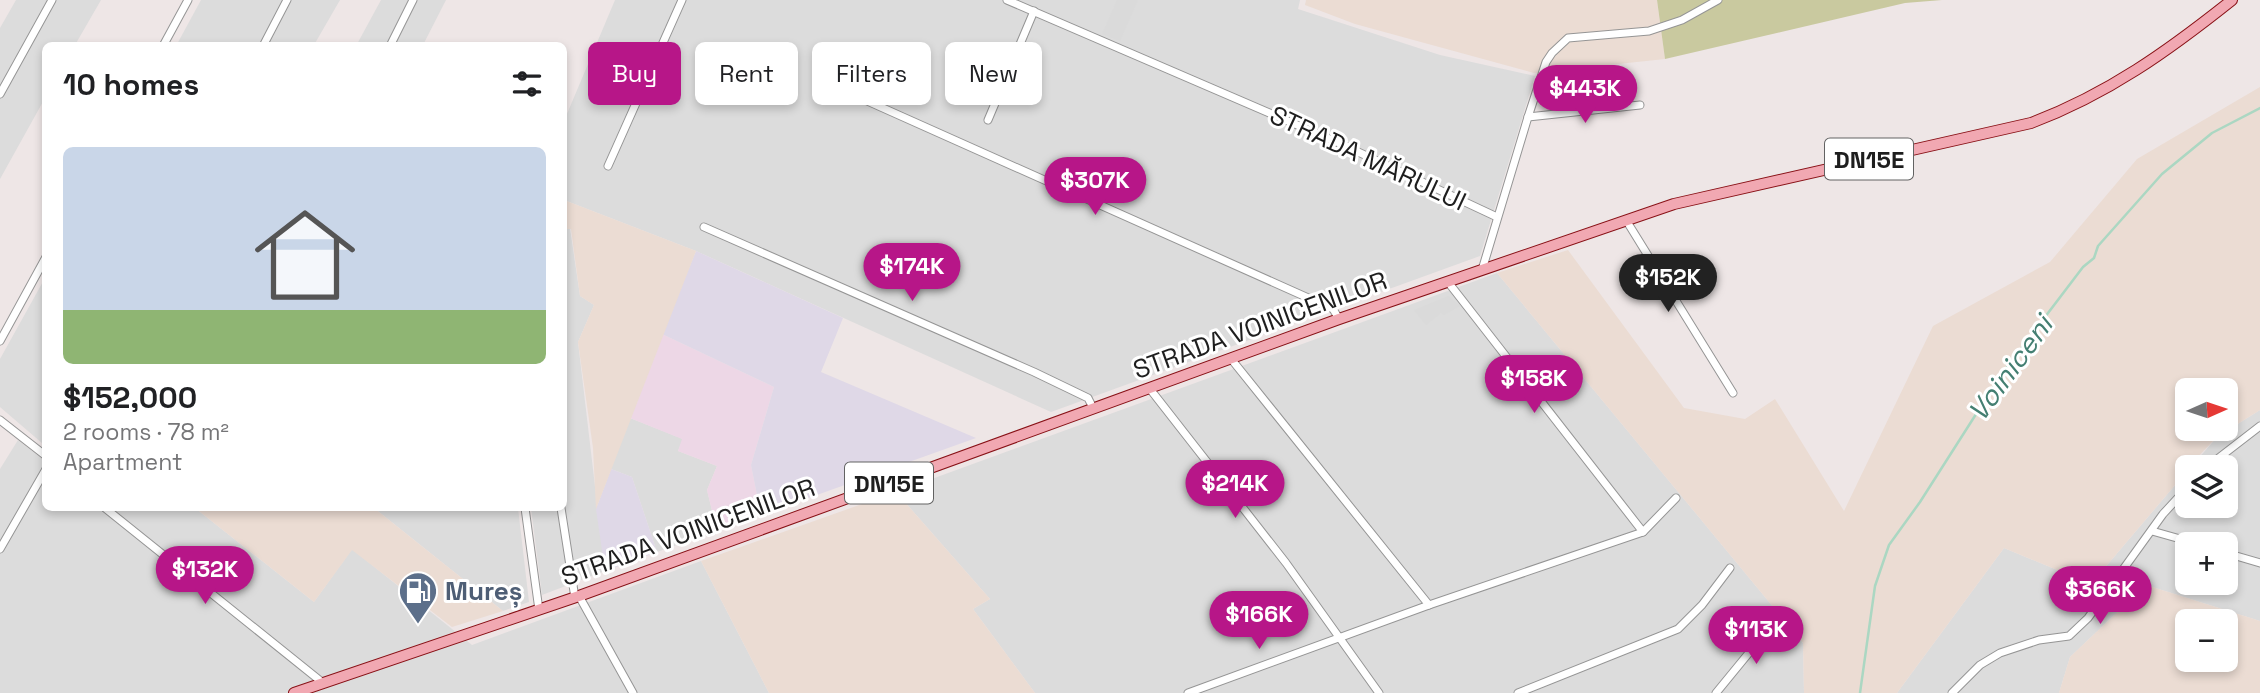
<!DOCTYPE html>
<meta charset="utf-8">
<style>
:root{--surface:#fff;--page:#f6f6f6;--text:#202124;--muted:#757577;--accent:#b71688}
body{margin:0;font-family:"Space Grotesk",sans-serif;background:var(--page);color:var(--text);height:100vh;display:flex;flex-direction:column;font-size:26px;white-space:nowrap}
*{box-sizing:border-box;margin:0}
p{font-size:23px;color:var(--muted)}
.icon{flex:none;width:38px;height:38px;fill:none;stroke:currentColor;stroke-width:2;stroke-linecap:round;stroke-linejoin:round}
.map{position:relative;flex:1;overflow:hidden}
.drawer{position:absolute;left:42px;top:42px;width:525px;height:469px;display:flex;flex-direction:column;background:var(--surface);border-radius:10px;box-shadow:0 4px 10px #0003}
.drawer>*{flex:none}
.guide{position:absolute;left:588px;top:42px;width:665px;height:63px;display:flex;gap:14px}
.needle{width:46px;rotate:87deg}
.buttons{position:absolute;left:2175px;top:378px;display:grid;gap:14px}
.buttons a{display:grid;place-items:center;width:63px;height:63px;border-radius:10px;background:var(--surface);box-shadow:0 4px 10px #0003;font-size:35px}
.price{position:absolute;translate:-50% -60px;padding:0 16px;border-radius:24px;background:var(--accent);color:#fff;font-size:23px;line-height:46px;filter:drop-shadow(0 2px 4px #0008)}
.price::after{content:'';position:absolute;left:50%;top:42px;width:21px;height:16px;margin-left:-10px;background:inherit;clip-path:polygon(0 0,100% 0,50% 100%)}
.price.active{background:#222;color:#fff}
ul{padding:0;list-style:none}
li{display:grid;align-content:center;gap:14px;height:371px;padding:0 21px}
li span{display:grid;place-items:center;height:217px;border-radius:10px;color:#555}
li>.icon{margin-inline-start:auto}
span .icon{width:126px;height:126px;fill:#fffc;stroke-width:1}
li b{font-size:30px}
h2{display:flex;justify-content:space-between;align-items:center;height:84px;padding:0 21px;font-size:30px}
.tag{padding:0 24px;border-radius:10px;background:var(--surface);box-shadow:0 4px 10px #0003;font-size:24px;line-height:63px}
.tag.active{background:var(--accent);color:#fff}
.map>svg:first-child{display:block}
.residential{fill:#dcdcdc;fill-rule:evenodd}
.commercial{fill:#edd7e6}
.industrial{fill:#dfd8e7}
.farmland{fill:#ebdcd3;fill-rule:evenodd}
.forest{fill:#c9c99f}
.parking{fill:#dadada}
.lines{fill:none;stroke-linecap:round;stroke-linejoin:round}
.stream{stroke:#abd7c2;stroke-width:2.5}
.street-casing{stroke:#959595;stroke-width:9}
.primary-casing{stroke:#881116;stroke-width:12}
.street{stroke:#fff;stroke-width:7}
.primary{stroke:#f1a8b2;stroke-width:10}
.labels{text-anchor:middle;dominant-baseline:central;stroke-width:6;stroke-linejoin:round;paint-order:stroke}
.shield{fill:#fff;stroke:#626262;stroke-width:2}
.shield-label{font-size:24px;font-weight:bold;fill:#1e1e1e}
.street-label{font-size:26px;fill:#1e1e1e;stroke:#fff}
.service-label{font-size:26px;font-weight:bold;fill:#4e5e75;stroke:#fff;text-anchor:start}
.water-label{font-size:28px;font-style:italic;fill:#447f72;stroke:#fff}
</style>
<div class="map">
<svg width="2260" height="693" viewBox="0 0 2260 693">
<rect width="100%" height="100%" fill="#eee6e6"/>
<g class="residential">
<path d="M16,0h85l-26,45 -29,1 -1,52 -45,81v-151z"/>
<path d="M201,0h139l-26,45 -138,1z"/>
<path d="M381,0h65l-23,45 -67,1z"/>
<path d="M615,0h685l-2,9 142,46 95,21 -55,180 -429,156 -355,-161 -132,-51v-79z"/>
<path d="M570,228l10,68 14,9 -16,37 27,229 -63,24 -11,-87h33v-279z"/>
<path d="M1497,273l306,370 1,50h-769l-62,-84 17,-10 -94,-107z"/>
<path d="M45,278l1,158 -4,7 -42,-36v-48z"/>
<path d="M2260,410v211l-114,-36 -76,72 -11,36h-162l107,-145 87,36 96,-113 1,35h38v-39h-35l26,-30zM2188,544h38v39h-38z"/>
<path d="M630,418l53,21 -5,12 39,15 -10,24 10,41 -60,21 -25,-75 -21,-8z"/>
<path d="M18,440l27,21 1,47h149l119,94 38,-53 120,96 229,-84 68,132h-769v-224z"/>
<path d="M374,508h144l11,94 -26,9z"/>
</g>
<path class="commercial" d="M662,334l112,53 -23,78 10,50 -44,16 -10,-41 10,-24 -39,-15 4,-12 -52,-21z"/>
<g class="industrial">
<path d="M696,251l147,67 -22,54 155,66 -215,77 -10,-50 23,-78 -112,-53z"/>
<path d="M611,469l21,8 25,75 -52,19 -9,-62z"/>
</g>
<g class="farmland">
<path d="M1306,0h351l8,59 -131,14 -179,-49 -50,-19z"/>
<path d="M2260,87v323l-43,27 -29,30 -1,4 -96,113 -87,-36 -107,145h-93l-1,-50 -306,-370 71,-23 116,158 61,11 30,-20 69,112 89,-185 117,-64 87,-103zM2226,390v39h-38v-39z"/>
<path d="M564,200l132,51 -100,258 -3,-61 -15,-106 16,-37 -14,-9 -9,-67h-7z"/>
<path d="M896,492l94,107 -17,10 62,84h-266l-68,-132z"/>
<path d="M195,508h179l129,103 -51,16 -100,-77 -38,52z"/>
<path d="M2146,585l114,36v72h-201l11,-36zM2226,621v39h-38v-39z"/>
</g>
<path class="forest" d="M1657,0h285l-37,3 -240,56z"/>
<g class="parking">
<path d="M1117,0h21l-18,41 -18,-7z"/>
<path d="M1448,296l12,10 -16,9 -3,-2 -15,12 -12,-15z"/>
</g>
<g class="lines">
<path class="stream" d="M1860,693l15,-107 14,-41 31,-43 81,-127 82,-108 11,-9 4,-12 64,-72 50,-41 48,-25"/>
<g class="street-casing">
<g id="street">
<path d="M1007,0l332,143 158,74"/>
<path d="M163,46l25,-46"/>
<path d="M263,46l24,-46"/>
<path d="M390,46l23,-46"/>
<path d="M0,94l52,-94"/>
<path d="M865,100l468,209 6,10"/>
<path d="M1528,117l112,-12"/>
<path d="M988,120l46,-109"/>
<path d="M608,166l74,-166"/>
<path d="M1626,220l107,173"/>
<path d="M704,227l330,145 54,26 5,10"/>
<path d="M1482,270l46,-153 18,-55 6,-9 16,-15 81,-7 33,-11 36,-20"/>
<path d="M1448,282l195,250"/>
<path d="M0,341l46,-84"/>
<path d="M1232,360l197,245 214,-73 33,-34"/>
<path d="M1150,389l136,174 93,130"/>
<path d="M0,420l46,36"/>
<path d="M2207,467l53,-41"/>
<path d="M105,508l218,175"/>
<path d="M525,508l14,102"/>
<path d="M561,508l14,90"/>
<path d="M2152,531l46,13"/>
<path d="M0,549l46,-80"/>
<path d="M2226,553l34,10"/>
<path d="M579,596l54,97"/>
<path d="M1188,693l241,-88"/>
<path d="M1518,693l160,-64 24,-24 28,-37"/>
<path d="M1716,693l59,-72"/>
<path d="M1952,693l28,-28 20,-12 39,-13 30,-4 19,-18 75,-104 25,-27"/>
</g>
</g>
<g class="primary-casing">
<path id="primary" d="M294,693l285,-97 760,-277 335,-115 357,-81c77,-29 137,-72 201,-123"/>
</g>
<use href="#street" class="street"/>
<use href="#primary" class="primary"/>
</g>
<defs>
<g id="fuel-pin" transform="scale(2.0125)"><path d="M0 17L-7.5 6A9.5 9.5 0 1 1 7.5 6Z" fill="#5c6f8a" stroke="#fff"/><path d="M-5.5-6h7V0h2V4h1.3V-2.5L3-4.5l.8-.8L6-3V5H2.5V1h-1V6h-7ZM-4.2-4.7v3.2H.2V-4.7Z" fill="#fff"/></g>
</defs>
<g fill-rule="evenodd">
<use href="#fuel-pin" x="418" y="591"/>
</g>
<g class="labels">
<g class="shield">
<rect x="1825" y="138.5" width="88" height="41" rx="5"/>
<rect x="845" y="462.5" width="88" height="41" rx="5"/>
</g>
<g class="shield-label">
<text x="1869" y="159">DN15E</text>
<text x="889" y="483">DN15E</text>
</g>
<g class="street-label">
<text transform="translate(1368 158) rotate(25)">STRADA MĂRULUI</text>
<text transform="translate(1260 325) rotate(-20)">STRADA VOINICENILOR</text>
<text transform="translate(688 532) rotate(-20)">STRADA VOINICENILOR</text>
</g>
<g class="service-label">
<text x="445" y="591">Mureș</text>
</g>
<g class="water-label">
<text transform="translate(2010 368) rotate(-54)">Voiniceni</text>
</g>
</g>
</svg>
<div class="buttons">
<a><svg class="needle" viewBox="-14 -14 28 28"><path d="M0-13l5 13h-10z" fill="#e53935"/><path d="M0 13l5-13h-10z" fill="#757577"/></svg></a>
<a><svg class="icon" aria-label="layers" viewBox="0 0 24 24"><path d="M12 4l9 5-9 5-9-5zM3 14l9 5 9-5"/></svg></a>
<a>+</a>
<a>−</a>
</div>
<b class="price" style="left:1585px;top:125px">$443K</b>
<b class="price" style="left:1095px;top:217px">$307K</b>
<b class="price" style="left:912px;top:303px">$174K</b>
<b class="price active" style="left:1668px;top:314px">$152K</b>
<b class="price" style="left:1534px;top:415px">$158K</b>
<b class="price" style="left:1235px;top:520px">$214K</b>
<b class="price" style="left:205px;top:606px">$132K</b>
<b class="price" style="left:2100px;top:626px">$366K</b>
<b class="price" style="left:1259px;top:651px">$166K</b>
<b class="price" style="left:1756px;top:666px">$113K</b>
<div class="guide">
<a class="tag active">Buy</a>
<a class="tag">Rent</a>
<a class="tag">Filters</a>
<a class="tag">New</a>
</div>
<section class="drawer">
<h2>10 homes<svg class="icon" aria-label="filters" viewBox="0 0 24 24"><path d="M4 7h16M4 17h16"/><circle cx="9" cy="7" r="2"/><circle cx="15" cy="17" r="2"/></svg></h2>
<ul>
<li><span style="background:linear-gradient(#c9d6e8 75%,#8fb573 0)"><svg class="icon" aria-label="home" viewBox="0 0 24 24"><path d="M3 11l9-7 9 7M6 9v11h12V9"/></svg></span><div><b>$152,000</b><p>2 rooms · 78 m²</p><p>Apartment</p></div></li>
</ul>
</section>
</div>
